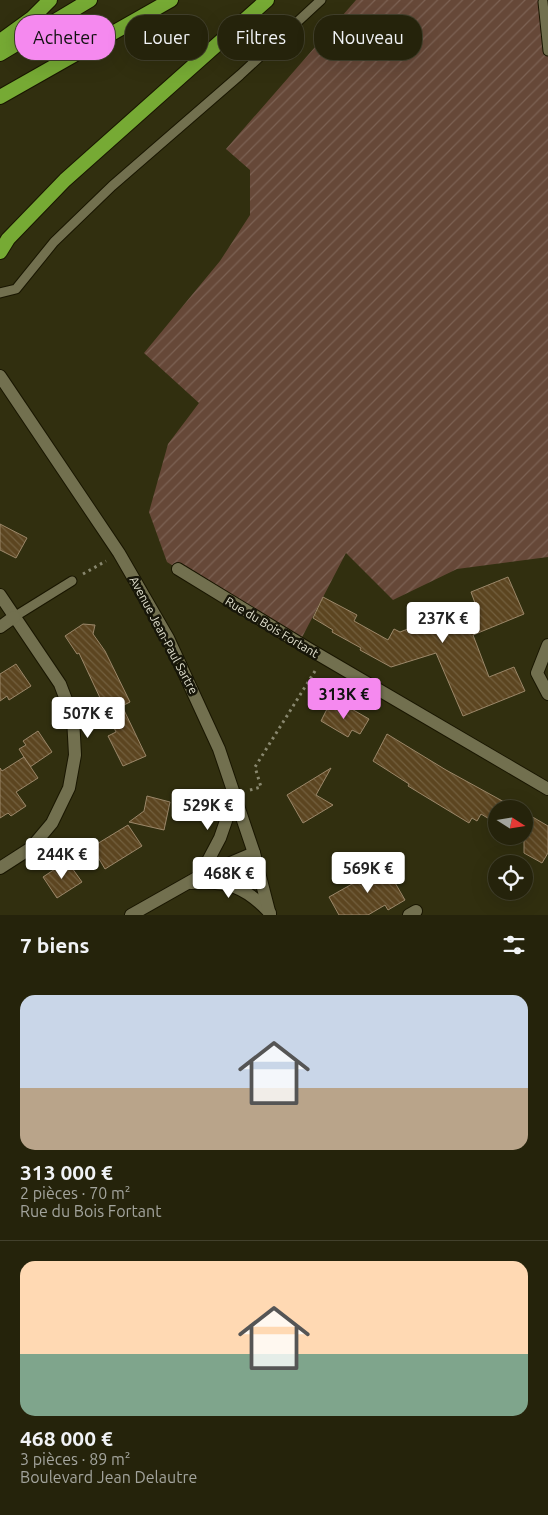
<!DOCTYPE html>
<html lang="fr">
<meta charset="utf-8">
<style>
:root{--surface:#25230b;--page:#2d2b14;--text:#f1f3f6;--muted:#a3a49d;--line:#42402c;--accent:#f589ef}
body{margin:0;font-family:Ubuntu,sans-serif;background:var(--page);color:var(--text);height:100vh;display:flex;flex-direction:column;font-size:19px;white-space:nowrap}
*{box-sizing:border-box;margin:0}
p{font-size:16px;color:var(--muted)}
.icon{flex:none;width:28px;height:28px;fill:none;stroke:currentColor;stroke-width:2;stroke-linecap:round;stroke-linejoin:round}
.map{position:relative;height:915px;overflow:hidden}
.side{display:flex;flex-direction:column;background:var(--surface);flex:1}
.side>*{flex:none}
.hud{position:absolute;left:15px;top:15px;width:519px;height:45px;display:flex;gap:10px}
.needle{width:32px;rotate:102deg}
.buttons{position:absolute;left:488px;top:800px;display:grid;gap:10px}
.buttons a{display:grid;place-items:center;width:45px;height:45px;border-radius:50%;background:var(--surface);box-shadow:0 5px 20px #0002,0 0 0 1px var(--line);font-size:25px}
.price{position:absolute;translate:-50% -42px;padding:0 11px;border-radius:5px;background:#fff;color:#222;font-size:16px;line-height:32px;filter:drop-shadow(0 1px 2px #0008)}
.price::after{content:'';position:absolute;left:50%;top:30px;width:15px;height:11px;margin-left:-8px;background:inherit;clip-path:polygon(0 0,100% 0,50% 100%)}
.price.active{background:var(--accent);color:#111}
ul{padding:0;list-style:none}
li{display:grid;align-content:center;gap:10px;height:265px;padding:0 20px}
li+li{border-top:1px solid var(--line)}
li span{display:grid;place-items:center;height:155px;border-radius:15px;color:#555}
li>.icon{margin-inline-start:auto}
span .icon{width:90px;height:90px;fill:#fffc;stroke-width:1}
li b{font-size:21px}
h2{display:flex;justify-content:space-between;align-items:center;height:60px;padding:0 20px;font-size:21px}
.chip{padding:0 18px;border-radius:20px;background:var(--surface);box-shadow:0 5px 20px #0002,0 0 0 1px var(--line);font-size:18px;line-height:45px}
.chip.active{background:var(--accent);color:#111}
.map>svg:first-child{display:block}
.garden{fill:url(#garden-furrows)}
.building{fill:url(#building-back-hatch);stroke:#9b8769}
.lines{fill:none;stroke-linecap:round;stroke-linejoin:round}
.service-casing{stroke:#191600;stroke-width:11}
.minor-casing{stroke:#191600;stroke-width:14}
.tertiary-casing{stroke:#191600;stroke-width:14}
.trunk-casing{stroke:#191600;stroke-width:16}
.path{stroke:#89886f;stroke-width:3;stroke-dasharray:2.5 4;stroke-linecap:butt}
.service{stroke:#72704f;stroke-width:9}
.minor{stroke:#72704f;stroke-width:12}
.tertiary{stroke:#72704f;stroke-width:12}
.trunk{stroke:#76aa34;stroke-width:14}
.labels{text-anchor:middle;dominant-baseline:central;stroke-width:5;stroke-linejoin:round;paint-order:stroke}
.street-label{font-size:12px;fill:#e2e1cf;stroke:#171609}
</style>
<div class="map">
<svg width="548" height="915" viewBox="0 0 548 915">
<defs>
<pattern id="garden-furrows" width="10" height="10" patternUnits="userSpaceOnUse" patternTransform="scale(1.25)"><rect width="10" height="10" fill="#664838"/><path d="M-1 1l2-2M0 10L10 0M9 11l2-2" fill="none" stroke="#7c6254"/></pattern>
<pattern id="building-back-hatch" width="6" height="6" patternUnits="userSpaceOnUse" patternTransform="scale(1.25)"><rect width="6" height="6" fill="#5c4520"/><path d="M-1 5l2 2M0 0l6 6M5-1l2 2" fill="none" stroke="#73603f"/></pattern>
</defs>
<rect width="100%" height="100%" fill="#312f0f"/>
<path class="garden" d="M356,0h192v557l-91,12 -64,31 -47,-47 -48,92 -131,-83 -18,-50 19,-68 31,-41 -55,-50 76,-92 30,-46v-45l-24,-21z"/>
<g class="building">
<path d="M0,524l27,14 -11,20 -16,-8z"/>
<path d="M508,577l16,37 -51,21 16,42 25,-10 11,24 -62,25 -27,-63 -45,14 -31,-17 1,-2 -29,-16 1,-2 -20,-12 10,-21 34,18 -3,6 34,19 6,-11 6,3 75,-29 -4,-11z"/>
<path d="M83,624l12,1 -2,9 12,17 25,51 -8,4 24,50 -23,10 -15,-30 8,-4 -37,-79 -2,1 -12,-18z"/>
<path d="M16,664l15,22 -22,14 -2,-4 -7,5v-27z"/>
<path d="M330,703l11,5 2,-4 26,15 -9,15 -8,-4 -4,7 -27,-16z"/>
<path d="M38,731l14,21 -22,15 -11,-18 7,-4 -3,-4z"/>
<path d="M387,734l59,36 71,39h-21v14l-15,-9 -4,7 -5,-3 -3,5 -61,-37 1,-2 -36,-23z"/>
<path d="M24,757l14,21 -22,14 10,14 -15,10 -3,-3 -8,5v-50l2,3z"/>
<path d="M331,768l-15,27 17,10 -30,18 -16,-28z"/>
<path d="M147,796l23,6 -6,28 -35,-8 15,-11z"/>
<path d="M524,812l24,14v27l-6,10 -18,-10v-13l-6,-4h6z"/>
<path d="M128,825l14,21 -37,23 -13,-22z"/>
<path d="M67,861l15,21 -25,16 -14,-21z"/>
<path d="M383,862l22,38 -17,10 -3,-5 -17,10h-29l-10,-18 39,-22 -1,-3z"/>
</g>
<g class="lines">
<g class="service-casing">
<g id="service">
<path d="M543,2l5,49"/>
<path d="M0,293l16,-4 38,-47 58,-56 128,-111 81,-75"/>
<path d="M14,617l58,-36"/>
</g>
</g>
<g class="minor-casing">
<g id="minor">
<path d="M178,569l131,80 239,140"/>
<path d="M0,595l60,89 13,34 2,37 -6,33 -17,35 -21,25 -31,20"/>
<path d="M0,627l14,-10"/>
<path d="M548,645l-11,28 11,21"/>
<path d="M200,876l20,-38 15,-43"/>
<path d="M191,883c36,-3 55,4 79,30"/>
<path d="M131,915l69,-39 54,-23"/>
<path d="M409,915l7,-4"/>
</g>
</g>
<g class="tertiary-casing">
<path id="tertiary" d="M0,376l119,177 49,85 51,111 35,104 16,62"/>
</g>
<g class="trunk-casing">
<g id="trunk">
<path d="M0,41l32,-23 18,-18"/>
<path d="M0,54l90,-54"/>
<path d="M0,97l171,-97"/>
<path d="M0,252l8,-13 57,-59 202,-180"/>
</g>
</g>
<g class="path">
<path d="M83,574l23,-13"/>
<path d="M250,790l11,-3 -6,-20 60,-96"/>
</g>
<use href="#service" class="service"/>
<use href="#minor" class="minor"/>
<use href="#tertiary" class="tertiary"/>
<use href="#trunk" class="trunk"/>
</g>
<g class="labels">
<g class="street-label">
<text transform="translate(272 627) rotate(31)">Rue du Bois Fortant</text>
<text transform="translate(164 635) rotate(62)">Avenue Jean-Paul Sartre</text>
</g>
</g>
</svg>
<div class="buttons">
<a><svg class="needle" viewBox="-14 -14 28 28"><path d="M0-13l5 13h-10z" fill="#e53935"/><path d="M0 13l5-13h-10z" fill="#a3a49d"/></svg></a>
<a><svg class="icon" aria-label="locate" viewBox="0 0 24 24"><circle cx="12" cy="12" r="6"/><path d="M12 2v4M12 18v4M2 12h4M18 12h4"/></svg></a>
</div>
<b class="price" style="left:443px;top:644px">237K €</b>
<b class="price active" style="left:344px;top:720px">313K €</b>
<b class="price" style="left:88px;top:739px">507K €</b>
<b class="price" style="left:208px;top:831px">529K €</b>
<b class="price" style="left:62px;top:880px">244K €</b>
<b class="price" style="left:368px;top:894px">569K €</b>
<b class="price" style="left:229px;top:899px">468K €</b>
<div class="hud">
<a class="chip active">Acheter</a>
<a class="chip">Louer</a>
<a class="chip">Filtres</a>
<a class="chip">Nouveau</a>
</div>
</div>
<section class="side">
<h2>7 biens<svg class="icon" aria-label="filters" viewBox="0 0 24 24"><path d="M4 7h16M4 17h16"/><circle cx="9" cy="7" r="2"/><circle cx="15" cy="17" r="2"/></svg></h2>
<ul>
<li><span style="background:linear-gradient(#c9d6e8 60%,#b9a48a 0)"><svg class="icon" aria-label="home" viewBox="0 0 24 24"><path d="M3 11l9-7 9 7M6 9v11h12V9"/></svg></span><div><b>313 000 €</b><p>2 pièces · 70 m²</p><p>Rue du Bois Fortant</p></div></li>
<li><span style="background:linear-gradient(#ffd9b3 60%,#7fa58c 0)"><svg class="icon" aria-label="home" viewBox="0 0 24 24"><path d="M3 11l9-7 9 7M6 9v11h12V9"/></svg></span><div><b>468 000 €</b><p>3 pièces · 89 m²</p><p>Boulevard Jean Delautre</p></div></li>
</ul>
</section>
